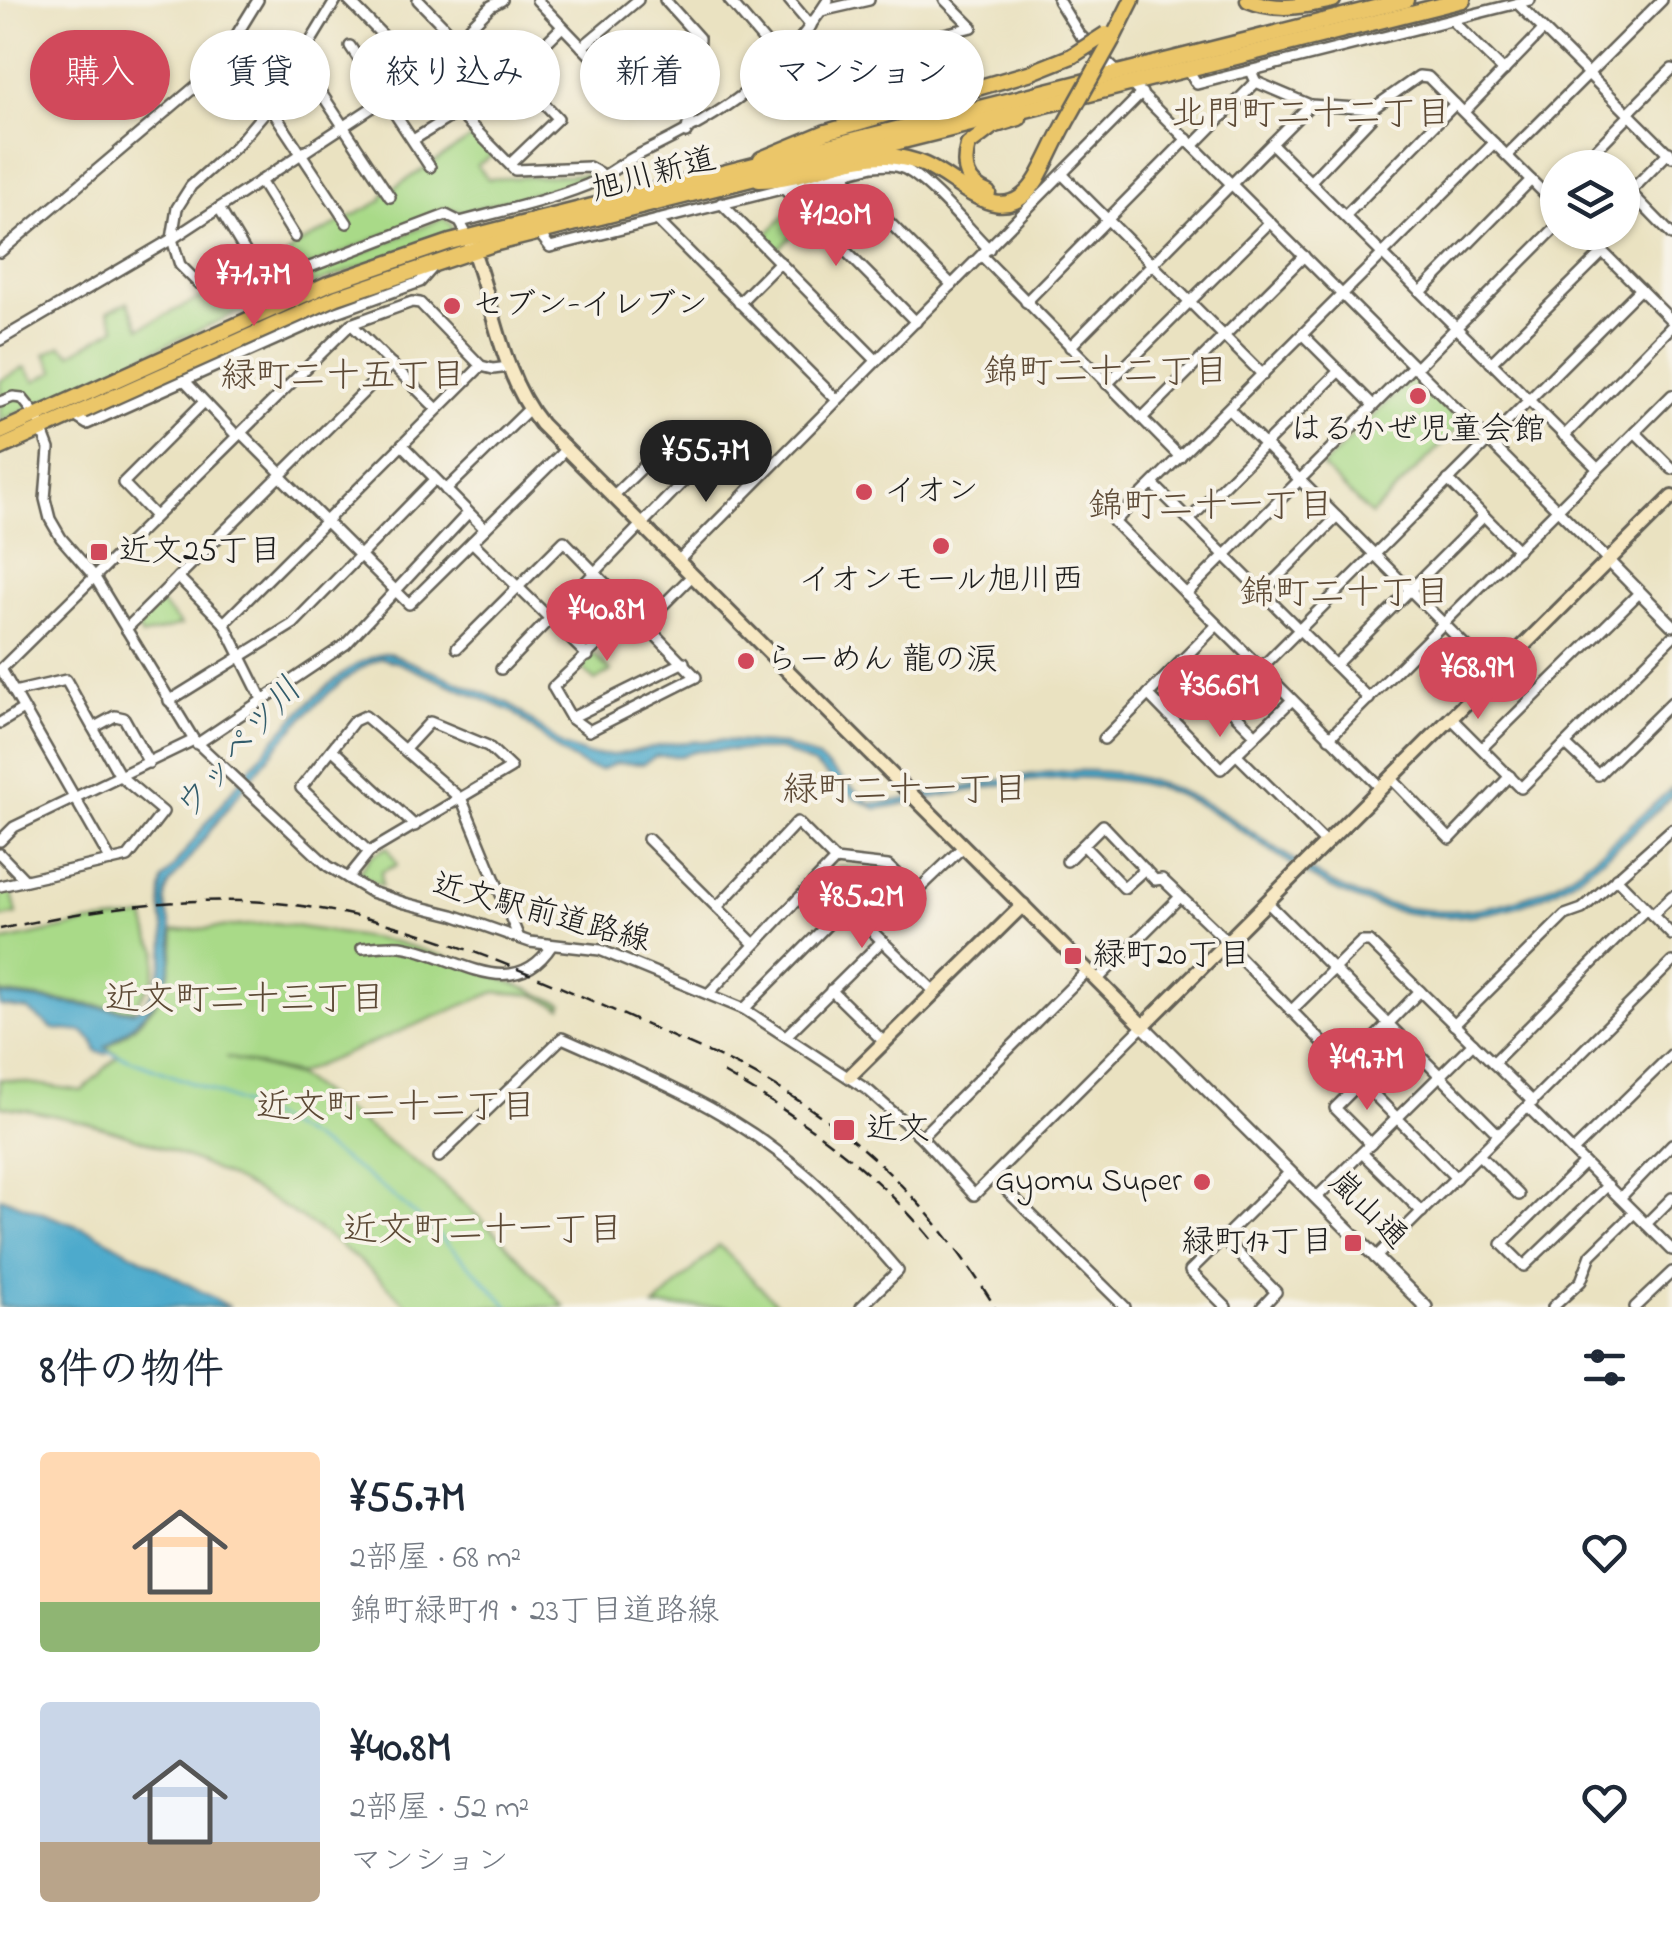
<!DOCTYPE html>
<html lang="ja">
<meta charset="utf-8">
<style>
:root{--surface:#fff;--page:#f2f2f3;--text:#1f2937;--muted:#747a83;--accent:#d1495b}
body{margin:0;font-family:"Indie Flower","Klee One",sans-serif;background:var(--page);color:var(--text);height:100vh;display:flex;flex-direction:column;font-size:38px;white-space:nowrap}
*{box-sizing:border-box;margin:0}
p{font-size:32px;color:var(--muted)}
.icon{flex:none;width:55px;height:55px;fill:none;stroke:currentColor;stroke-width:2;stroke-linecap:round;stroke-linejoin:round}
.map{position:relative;height:1307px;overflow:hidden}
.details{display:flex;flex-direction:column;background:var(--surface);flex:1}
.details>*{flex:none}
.top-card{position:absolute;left:30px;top:30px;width:1000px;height:90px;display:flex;gap:20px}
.fabs{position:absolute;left:1540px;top:150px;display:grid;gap:20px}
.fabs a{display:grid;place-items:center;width:100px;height:100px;border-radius:50%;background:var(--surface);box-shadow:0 2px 8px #0004;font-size:50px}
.price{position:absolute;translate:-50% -85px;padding:0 22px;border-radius:35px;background:var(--accent);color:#fff;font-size:32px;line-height:65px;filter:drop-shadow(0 2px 5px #0008)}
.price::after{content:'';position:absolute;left:50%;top:60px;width:30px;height:22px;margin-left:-15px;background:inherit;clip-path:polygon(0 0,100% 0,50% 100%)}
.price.active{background:#222;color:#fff}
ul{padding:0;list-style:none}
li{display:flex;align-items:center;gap:30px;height:250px;padding:0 40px}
li span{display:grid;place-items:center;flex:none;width:280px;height:200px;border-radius:10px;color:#555}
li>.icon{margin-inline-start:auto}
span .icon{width:120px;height:120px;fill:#fffc;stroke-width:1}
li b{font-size:42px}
h2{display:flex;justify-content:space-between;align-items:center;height:120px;padding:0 40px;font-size:42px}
.tag{padding:0 35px;border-radius:45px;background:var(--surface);box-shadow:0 2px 8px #0004;font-size:35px;line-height:90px}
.tag.active{background:var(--accent);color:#fff}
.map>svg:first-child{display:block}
.green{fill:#a9da88;stroke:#627b52;stroke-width:2.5}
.water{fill:#4eaacc;stroke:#356374;stroke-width:2.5}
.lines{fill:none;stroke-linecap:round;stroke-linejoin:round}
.stream{stroke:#4eaacc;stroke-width:2.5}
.minor-casing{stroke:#646156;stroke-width:14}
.tertiary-casing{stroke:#646156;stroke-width:16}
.secondary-casing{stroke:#646156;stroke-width:18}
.primary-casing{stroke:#646156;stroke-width:19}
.trunk-casing{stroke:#646156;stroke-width:19}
.minor{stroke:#fff;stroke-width:9}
.tertiary{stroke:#fff;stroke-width:11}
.secondary{stroke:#f7e8c3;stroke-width:12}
.primary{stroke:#ebc669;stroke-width:14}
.trunk{stroke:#ebc669;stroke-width:14}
.rail{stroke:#1c1c1c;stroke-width:2.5;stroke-dasharray:15 8;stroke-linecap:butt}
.primary-bridge-casing{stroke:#646156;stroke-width:19;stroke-linecap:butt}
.primary-bridge{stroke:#ebc669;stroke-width:14}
.poi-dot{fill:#d1495b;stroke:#f7f3e8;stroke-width:4}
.labels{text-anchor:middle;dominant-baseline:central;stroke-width:8;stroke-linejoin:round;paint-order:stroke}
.street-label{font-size:32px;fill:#1c1c1c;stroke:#f7f3e8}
.poi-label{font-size:32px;fill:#1c1c1c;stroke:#f7f3e8;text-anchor:start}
.neighbourhood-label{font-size:35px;fill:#5d4a36;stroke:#f7f3e8}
.water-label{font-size:35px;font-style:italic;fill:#325c6b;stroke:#f7f3e8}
</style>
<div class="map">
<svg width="1672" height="1307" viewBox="0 0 1672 1307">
<rect width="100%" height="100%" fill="#f7f3e8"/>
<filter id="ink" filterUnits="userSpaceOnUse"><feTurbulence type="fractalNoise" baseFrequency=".01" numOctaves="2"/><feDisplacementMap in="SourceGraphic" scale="20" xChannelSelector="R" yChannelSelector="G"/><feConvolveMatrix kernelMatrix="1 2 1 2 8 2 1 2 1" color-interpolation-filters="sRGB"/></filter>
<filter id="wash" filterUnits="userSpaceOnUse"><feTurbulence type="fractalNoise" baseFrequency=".0048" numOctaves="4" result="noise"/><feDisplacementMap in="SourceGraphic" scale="40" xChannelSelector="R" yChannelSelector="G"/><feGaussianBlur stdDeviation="2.25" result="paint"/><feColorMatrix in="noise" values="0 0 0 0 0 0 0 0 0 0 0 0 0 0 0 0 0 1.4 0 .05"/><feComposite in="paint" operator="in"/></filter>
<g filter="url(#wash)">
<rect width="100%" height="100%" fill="#eae2c1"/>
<g class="green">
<path d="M474,136l19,19 -16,10 11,14 105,-5 -6,5 -123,33 -19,-4 -164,72 -34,11 -49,-8 51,-22 7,12 22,-8 18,-19 85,-45 2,-6z"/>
<path d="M794,206l14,14 -33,32 -13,-13z"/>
<path d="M443,218l8,6 2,9 -212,78 -241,110v-40l25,-14 10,14 20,-10 -10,-17 16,-8 10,8 45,-26 -8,-17 20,-9 12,26 62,-31 23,4 45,-8z"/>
<path d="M1413,376l49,48 -91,91 -49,-48z"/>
<path d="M159,602l22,23 -39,11 -6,-10z"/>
<path d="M594,654l17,17 -16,10 -14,-14z"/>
<path d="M388,847l9,18 -16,7 1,14 -24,-12 13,-18z"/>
<path d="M838,866l46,6 -20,20z"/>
<path d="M11,889l6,25 -17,4v-27z"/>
<path d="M145,917l6,24 7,9 -4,28 -21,32 -133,-17v-51l89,-19z"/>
<path d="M275,923l120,19 67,20 101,42 -1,4 -28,-13 -39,-3 -198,82 -71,-17 73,20 130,95 68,62 68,73h-156c-106,-110 -258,-180 -409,-201v-27l82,12 37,-36 -13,-7c48,-34 68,-56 68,-117z"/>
<path d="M719,1245l61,62h-126z"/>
</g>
<g class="water">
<path d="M389,653l121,51 53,42 25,9h27l58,-12 46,-3 65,5 34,13 52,45c20,1 41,-6 61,-9 63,-12 131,-32 196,-19 76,15 123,58 187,98 85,52 192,52 272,-10 30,-23 57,-50 86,-75v9c-34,29 -67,64 -106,87 -79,47 -174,41 -253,-6 -51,-30 -99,-74 -158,-91 -90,-25 -188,6 -278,22l-21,-10 -42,-34 -33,-15h-80l-21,6h-24l-13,8 -27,-1 -16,7 -14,-3 -26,-15 -47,-40 -114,-49 -18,-5c-70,27 -161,163 -210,224 -11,17 -3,28 0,46 9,55 -25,90 -66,119l4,3 -2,4 -10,-2 -4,-11 -10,-9 -30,-3 -25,-19 -28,-4v-11l134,17c24,-12 34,-60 30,-85 -2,-18 -6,-28 -1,-47 44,-55 158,-222 226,-227z"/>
<path d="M0,1197l93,35 137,75h-230z"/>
</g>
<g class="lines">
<path class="stream" d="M107,1051c59,23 121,43 177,73 86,45 160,111 225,183"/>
</g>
</g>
<g filter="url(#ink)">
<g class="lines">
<g class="minor-casing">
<g id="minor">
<path d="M336,0l-61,100 -39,46 -45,40 -14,22 -5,31 8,26 18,18 13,6 24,4 12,-2 199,-76 14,7 8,15"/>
<path d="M348,0l167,170 74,-3 16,9"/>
<path d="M418,0l38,39"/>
<path d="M537,0l70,73 91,-14"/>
<path d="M665,0l34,38 -2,49 -11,46"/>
<path d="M729,0l53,62"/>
<path d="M789,0l22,26"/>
<path d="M945,0l27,27"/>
<path d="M1058,0l21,34 40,40"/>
<path d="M1517,3l155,154"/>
<path d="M821,11l48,-11"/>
<path d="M1452,20l52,51"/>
<path d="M350,46l80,121"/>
<path d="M582,47l56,-47"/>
<path d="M300,61l90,136"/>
<path d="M1188,69l9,15 333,-84"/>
<path d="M775,70l9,4 188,-47"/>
<path d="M1251,71l5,11 54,23 62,4 47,-33 9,1 130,130"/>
<path d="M1131,84l478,477"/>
<path d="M270,107l77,116"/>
<path d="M1464,112l79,-82"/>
<path d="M1628,113l44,-44"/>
<path d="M467,121l95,-94"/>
<path d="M413,140l45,-28"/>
<path d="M1272,144l326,325"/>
<path d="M1193,146l63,-64"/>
<path d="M1507,155l155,-155"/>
<path d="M510,164l48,-46 -43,-45"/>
<path d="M1578,168l52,-53"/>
<path d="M841,174l111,111"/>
<path d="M1062,174l201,201"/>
<path d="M260,181l35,56"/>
<path d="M1310,182l61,-64 1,-9"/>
<path d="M783,188l133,134"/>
<path d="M1630,192l42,43"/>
<path d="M1622,200l47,-48"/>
<path d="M721,203l155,157"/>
<path d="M219,208l47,78"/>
<path d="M1345,216l110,-112"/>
<path d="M657,220l180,180"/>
<path d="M460,222c42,-11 87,-21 127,-37 19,-8 34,-22 53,-31 84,-40 137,-74 188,-154"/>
<path d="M1583,232l89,89"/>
<path d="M539,233l11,14 323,-81c11,-1 22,-2 32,3 25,13 63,59 84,80"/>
<path d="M0,252l215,-182 43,-70"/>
<path d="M982,256l198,201"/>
<path d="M1421,292l110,-112"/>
<path d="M1026,302l161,-163"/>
<path d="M739,303l41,-41"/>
<path d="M351,324l86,85"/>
<path d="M1303,335l70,70"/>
<path d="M0,340l172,-101 251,-165 68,-68 11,-6"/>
<path d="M1070,347l240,-242"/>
<path d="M1491,363l112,-111"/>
<path d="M1415,369l143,-144"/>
<path d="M186,382l51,54"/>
<path d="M1107,384l163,-162"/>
<path d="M0,402l13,-5 9,1 14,17 13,34 -4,50 5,20 11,19 33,38 100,164 134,126 43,26 34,11 48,12 77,27 70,8 144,59 125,82 52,46 53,58 169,-169"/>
<path d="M1229,409l266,266"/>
<path d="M73,415l14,9 250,-112 83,-30 15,-17"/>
<path d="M1142,418l162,-162"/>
<path d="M1635,432l37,37"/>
<path d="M241,433l41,41"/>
<path d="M1564,436l108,-110"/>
<path d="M402,445l83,84"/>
<path d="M280,476l129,128 157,-155"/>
<path d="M1448,480l70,70"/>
<path d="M1153,484l216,215"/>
<path d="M446,490l83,-81"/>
<path d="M155,516l-32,-33 81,-81"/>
<path d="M1190,519l149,-148"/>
<path d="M472,542l116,114"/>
<path d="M678,561l464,-468"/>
<path d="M178,577l46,46 39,78"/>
<path d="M1263,592l74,-75"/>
<path d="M1186,594l227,-228"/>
<path d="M633,611l-80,76 18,31 113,-56"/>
<path d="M224,623l257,-257"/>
<path d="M645,623l47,-47"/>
<path d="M126,629l266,-265"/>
<path d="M457,648l107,-107 132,136 -107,54 -18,-13"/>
<path d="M1181,660l75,75"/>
<path d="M1335,665l149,-149"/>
<path d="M1261,668l379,-379"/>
<path d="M1,669l110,192"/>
<path d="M501,669l204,-210 -27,-26 -65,63"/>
<path d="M0,670l351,-346 61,-22 8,1 61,63 12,3 16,-2"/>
<path d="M1148,694l73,75 71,-69"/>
<path d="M169,701l124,-77 142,-145"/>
<path d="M1451,718l70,70 151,-151"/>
<path d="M0,723l23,-14"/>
<path d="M93,728l22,-12 9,2 25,45"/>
<path d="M1329,738l343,-343"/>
<path d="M1104,739l113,-114"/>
<path d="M197,744l149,-100 122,-131"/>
<path d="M1565,744l33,31 74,-73"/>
<path d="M1482,748l158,-156"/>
<path d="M333,750l82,76"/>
<path d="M1236,754l90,89"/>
<path d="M1391,778l59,61 60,-63"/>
<path d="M1381,788l-267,-266 380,-379"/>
<path d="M648,839l106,105"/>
<path d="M0,841l14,-14 180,-87"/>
<path d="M1083,845l41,43 21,-19"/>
<path d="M369,852l-68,-64 53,-67 11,-5 97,84 57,138"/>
<path d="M0,854l25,26"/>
<path d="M1067,861l36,-36 52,55 7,-1 66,63"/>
<path d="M348,878l21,-26 142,-84 -23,-22 -58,-24 -25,27"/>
<path d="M1616,878l56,57"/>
<path d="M818,879l117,113"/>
<path d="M0,886l128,-29 35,-45 -43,-36 -54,-96 -52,12"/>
<path d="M1267,902l231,232"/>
<path d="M718,906l79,-84 38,38 53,6 28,26 48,-46"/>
<path d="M1652,915l20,-19"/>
<path d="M1226,944l230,234"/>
<path d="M362,948c12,-1 27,-3 39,-2 52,7 111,61 151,-1"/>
<path d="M1097,980l83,-83"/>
<path d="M831,990l53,52"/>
<path d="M709,993l126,-133"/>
<path d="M744,1009l101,-102"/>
<path d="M1292,1010l69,-68h9l163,160"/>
<path d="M1454,1025l111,-110 17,-6 90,-80"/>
<path d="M787,1035l94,-93"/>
<path d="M1493,1063l153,-154"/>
<path d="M1347,1066l73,-75"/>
<path d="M1362,1081l-27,27 36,36"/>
<path d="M1528,1107l144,143"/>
<path d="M921,1137l167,-167"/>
<path d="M1573,1151l99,-97"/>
<path d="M1362,1153l60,59"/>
<path d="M1479,1155l40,40"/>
<path d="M439,1157l123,-119c74,33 151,64 216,114 46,34 83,76 120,119l-37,36"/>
<path d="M1584,1163l-82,81 22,22 84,-81"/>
<path d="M993,1177l132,130"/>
<path d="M1316,1198l157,-155"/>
<path d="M1620,1198l52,-54"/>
<path d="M1646,1224l26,-26"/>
<path d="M1223,1238l53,54 -14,15"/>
<path d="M1375,1258l297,-296"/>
<path d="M1226,1307l-36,-36 99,-98"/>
<path d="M1553,1307l28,-26 10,-26 43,-42"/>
<path d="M1635,1307l37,-35"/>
</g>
</g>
<g class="tertiary-casing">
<g id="tertiary">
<path d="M1609,561l63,64"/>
<path d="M1143,1026l283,281"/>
</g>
</g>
<g class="secondary-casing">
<g id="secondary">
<path d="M471,245c23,60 29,128 70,179l602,602 529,-529"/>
<path d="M850,1076l173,-171"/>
</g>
</g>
<g class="primary-casing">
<g id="primary">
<path d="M1248,0c28,12 56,6 85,0"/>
<path d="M1112,40l20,-40"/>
<path d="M761,159l65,-27 206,-60 40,-16"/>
<path d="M759,180c44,0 85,-25 129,-24 12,1 26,4 37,9 36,16 78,70 112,14 10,-17 18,-37 28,-55"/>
<path d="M988,193c-22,-9 -26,-26 -20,-48l25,-19 26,-8"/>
</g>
</g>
<g class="trunk-casing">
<g id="trunk">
<path d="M0,432l328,-148 122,-42 956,-242"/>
<path d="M0,448l337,-151 156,-53 970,-244"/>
</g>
</g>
<use href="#minor" class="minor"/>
<use href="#tertiary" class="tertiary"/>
<use href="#secondary" class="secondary"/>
<use href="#primary" class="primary"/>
<use href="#trunk" class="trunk"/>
<g class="rail">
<path d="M0,929c88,-19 174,-33 264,-27 159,11 315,96 460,157 116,55 204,138 271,248"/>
<path d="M723,1073c81,46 153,98 212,171"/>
</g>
<g class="primary-bridge-casing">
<g id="primary-bridge">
<path d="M1072,56l34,-22"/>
<path d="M1065,124l47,-84"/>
</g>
</g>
<use href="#primary-bridge" class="primary-bridge"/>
</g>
</g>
<g class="poi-dot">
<circle cx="452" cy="306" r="10"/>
<circle cx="1418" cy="396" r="10"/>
<circle cx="864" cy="492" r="10"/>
<circle cx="941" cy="546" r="10"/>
<rect x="89" y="542" width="20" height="20" rx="5"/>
<circle cx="746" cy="661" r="10"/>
<rect x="1063" y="946" width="20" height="20" rx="5"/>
<rect x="832" y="1118" width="24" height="24" rx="5"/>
<circle cx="1202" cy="1182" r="10"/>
<rect x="1343" y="1233" width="20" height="20" rx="5"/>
</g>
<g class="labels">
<g class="street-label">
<text transform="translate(654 176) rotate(-15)">旭川新道</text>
<text transform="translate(541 914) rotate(15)">近文駅前道路線</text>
<text transform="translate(1367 1211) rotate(45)">嵐山通</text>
</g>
<g class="poi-label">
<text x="472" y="306">セブン-イレブン</text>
<text x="1418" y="431" text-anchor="middle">はるかぜ児童会館</text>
<text x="884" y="492">イオン</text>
<text x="119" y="552">近文25丁目</text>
<text x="941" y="581" text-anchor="middle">イオンモール旭川西</text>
<text x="766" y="661">らーめん 龍の涙</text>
<text x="1093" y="956">緑町20丁目</text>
<text x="866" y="1130">近文</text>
<text x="1182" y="1182" text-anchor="end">Gyomu Super</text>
<text x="1333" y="1243" text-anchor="end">緑町17丁目</text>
</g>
<g class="neighbourhood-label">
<text x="1311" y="115">北門町二十二丁目</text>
<text x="1106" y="373">錦町二十二丁目</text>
<text x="343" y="377">緑町二十五丁目</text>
<text x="1211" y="507">錦町二十一丁目</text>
<text x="1345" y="594">錦町二十丁目</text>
<text x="905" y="791">緑町二十一丁目</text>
<text x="245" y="1000">近文町二十三丁目</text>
<text x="396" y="1108">近文町二十二丁目</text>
<text x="483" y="1231">近文町二十一丁目</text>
</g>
<g class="water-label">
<text transform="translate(239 750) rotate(-49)">ウッペツ川</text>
</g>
</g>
</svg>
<div class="fabs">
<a><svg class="icon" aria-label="layers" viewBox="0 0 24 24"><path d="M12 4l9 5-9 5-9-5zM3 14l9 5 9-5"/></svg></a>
</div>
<b class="price" style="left:836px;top:269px">¥120M</b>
<b class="price" style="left:254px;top:329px">¥71.7M</b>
<b class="price active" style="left:706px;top:505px">¥55.7M</b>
<b class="price" style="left:607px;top:664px">¥40.8M</b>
<b class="price" style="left:1478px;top:722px">¥68.9M</b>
<b class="price" style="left:1220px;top:740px">¥36.6M</b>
<b class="price" style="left:862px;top:951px">¥85.2M</b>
<b class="price" style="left:1367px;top:1113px">¥49.7M</b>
<div class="top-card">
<a class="tag active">購入</a>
<a class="tag">賃貸</a>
<a class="tag">絞り込み</a>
<a class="tag">新着</a>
<a class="tag">マンション</a>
</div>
</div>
<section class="details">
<h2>8件の物件<svg class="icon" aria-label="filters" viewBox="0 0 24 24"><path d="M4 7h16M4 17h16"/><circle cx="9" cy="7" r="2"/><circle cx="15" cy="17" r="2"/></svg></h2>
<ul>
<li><span style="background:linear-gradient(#ffd9b3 75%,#8fb573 0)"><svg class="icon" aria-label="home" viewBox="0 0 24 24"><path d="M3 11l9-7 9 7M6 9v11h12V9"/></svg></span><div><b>¥55.7M</b><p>2部屋 · 68 m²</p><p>錦町緑町19・23丁目道路線</p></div><svg class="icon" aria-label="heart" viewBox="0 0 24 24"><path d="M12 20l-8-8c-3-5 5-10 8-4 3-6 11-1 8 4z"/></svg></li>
<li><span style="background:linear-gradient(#c9d6e8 70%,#b9a48a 0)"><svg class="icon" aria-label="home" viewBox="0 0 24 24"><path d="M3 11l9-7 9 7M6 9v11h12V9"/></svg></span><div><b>¥40.8M</b><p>2部屋 · 52 m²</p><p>マンション</p></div><svg class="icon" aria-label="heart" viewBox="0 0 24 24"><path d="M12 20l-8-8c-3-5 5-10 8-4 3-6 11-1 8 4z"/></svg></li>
</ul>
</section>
